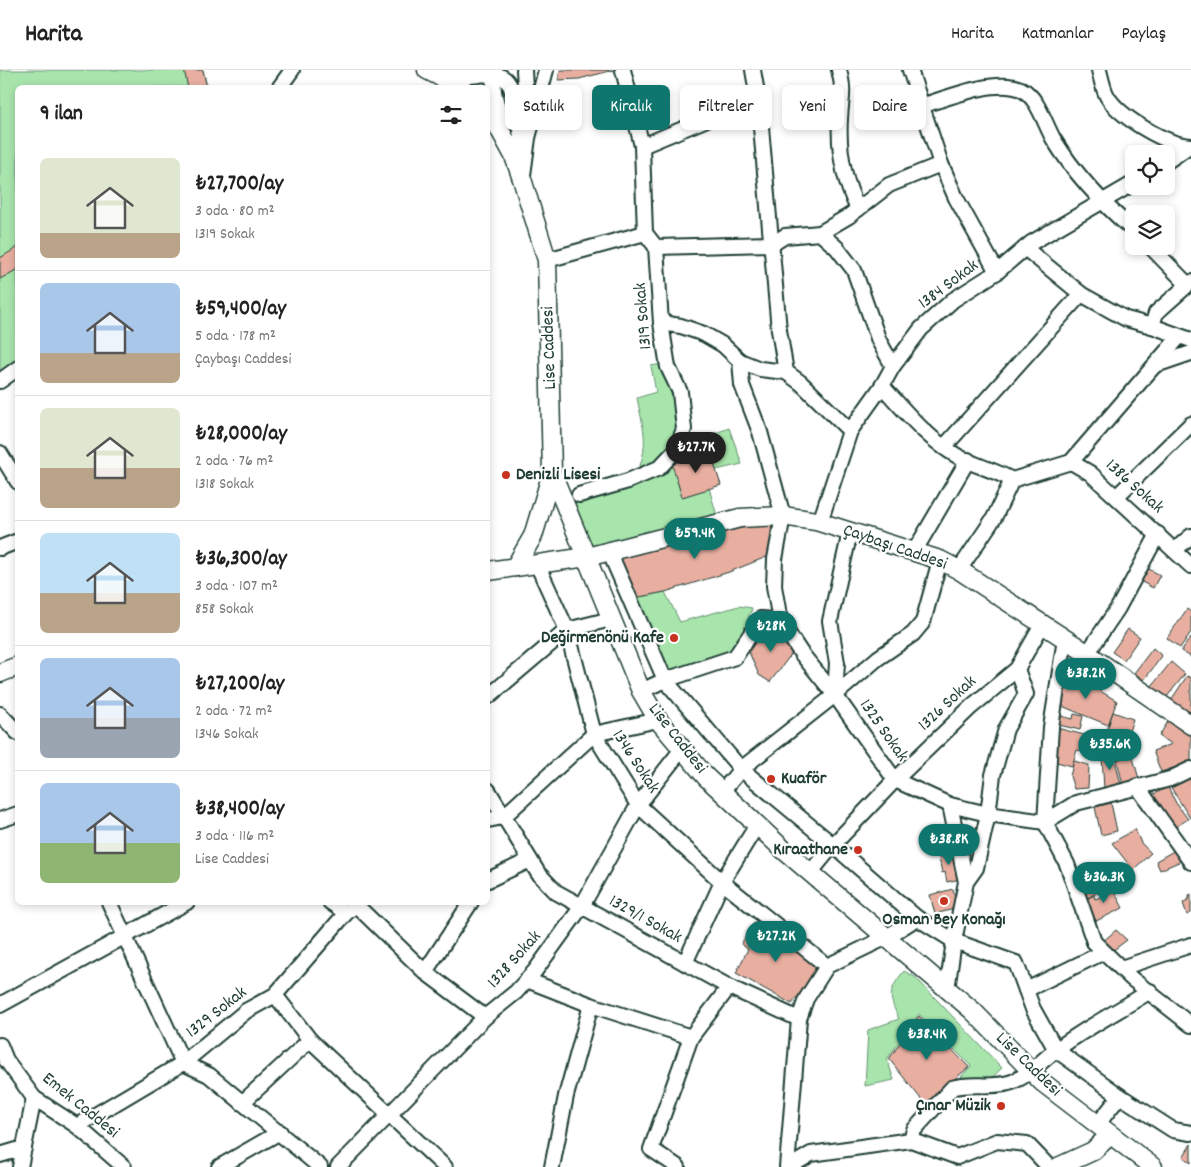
<!DOCTYPE html>
<html lang="tr">
<meta charset="utf-8">
<style>
:root{--surface:#fff;--page:#f2f2f2;--text:#222;--muted:#767676;--line:#e0e0e0;--accent:#0f766e}
body{margin:0;font-family:Dekko,sans-serif;background:var(--page);color:var(--text);height:100vh;display:flex;flex-direction:column;font-size:19px;white-space:nowrap}
*{box-sizing:border-box;margin:0}
p{font-size:16px;color:var(--muted)}
.icon{flex:none;width:28px;height:28px;fill:none;stroke:currentColor;stroke-width:2;stroke-linecap:round;stroke-linejoin:round}
.map{position:relative;flex:1;overflow:hidden}
.sheet{position:absolute;left:15px;top:15px;width:475px;height:820px;display:flex;flex-direction:column;background:var(--surface);border-radius:8px;box-shadow:0 2px 8px #0003}
.sheet>*{flex:none}
.top-card{position:absolute;left:505px;top:15px;width:475px;height:45px;display:flex;gap:10px}
.buttons{position:absolute;left:1125px;top:75px;display:grid;gap:10px}
.buttons a{display:grid;place-items:center;width:50px;height:50px;border-radius:8px;background:var(--surface);box-shadow:0 2px 8px #0003;font-size:25px}
.price{position:absolute;translate:-50% -42px;padding:0 11px;border-radius:18px;background:var(--accent);color:#fff;font-size:16px;line-height:32px;filter:drop-shadow(0 1px 2px #0008)}
.price::after{content:'';position:absolute;left:50%;top:30px;width:15px;height:11px;margin-left:-8px;background:inherit;clip-path:polygon(0 0,100% 0,50% 100%)}
.price.selected{background:#222;color:#fff}
ul{padding:0;list-style:none}
li{display:flex;align-items:center;gap:15px;height:125px;padding:0 25px}
li+li{border-top:1px solid var(--line)}
li span{display:grid;place-items:center;flex:none;width:140px;height:100px;border-radius:8px;color:#555}
li>.icon{margin-inline-start:auto}
span .icon{width:60px;height:60px;fill:#fffc;stroke-width:1}
li b{font-size:21px}
h2{display:flex;justify-content:space-between;align-items:center;height:60px;padding:0 25px;font-size:21px}
.tag{padding:0 18px;border-radius:8px;background:var(--surface);box-shadow:0 2px 8px #0003;font-size:18px;line-height:45px}
.tag.selected{background:var(--accent);color:#fff}
header{display:flex;align-items:center;gap:30px;box-sizing:border-box;height:70px;padding:0 25px;background:var(--surface);border-bottom:1px solid var(--line)}
header strong{font-size:24px}
nav{display:flex;gap:28px;margin-inline-start:auto;font-size:18px}
.map>svg:first-child{display:block}
.green{fill:#a8e5ac;stroke:#649170}
.building{fill:#e8afa1;stroke:#1f3d34}
.lines{fill:none;stroke-linecap:round;stroke-linejoin:round}
.minor-casing{stroke:#1f3d34;stroke-width:18}
.major-casing{stroke:#1f3d34;stroke-width:21}
.minor{stroke:#fff;stroke-width:14}
.major{stroke:#fff;stroke-width:18}
.poi-dot{fill:#c8321e;stroke:#fff;stroke-width:2}
.labels{text-anchor:middle;dominant-baseline:central;stroke-width:4.5;stroke-linejoin:round;paint-order:stroke}
.street-label{font-size:18px;fill:#1f3d34;stroke:#fff}
.poi-label{font-size:18px;font-weight:bold;fill:#1f3d34;stroke:#fff;text-anchor:end}
</style>
<header>
<strong>Harita</strong>
<nav><a>Harita</a><a>Katmanlar</a><a>Paylaş</a></nav>
</header>
<div class="map">
<svg width="1191" height="1097" viewBox="0 0 1191 1097">
<rect width="100%" height="100%" fill="#fff"/>
<filter id="ink" filterUnits="userSpaceOnUse"><feTurbulence type="fractalNoise" baseFrequency=".02" numOctaves="2"/><feDisplacementMap in="SourceGraphic" scale="10" xChannelSelector="R" yChannelSelector="G"/><feConvolveMatrix kernelMatrix="1 2 1 2 8 2 1 2 1" color-interpolation-filters="sRGB"/></filter>
<g filter="url(#ink)">
<g class="green">
<path d="M0,0h203l4,17 -189,1 -1,275 -17,11z"/>
<path d="M662,294l24,80 43,-16 13,36 -26,6 -7,-21 -37,15 10,33 27,-9 10,35 -132,34 -22,-58 70,-21c15,-33 9,-46 2,-80l19,-6 -5,-26z"/>
<path d="M665,522l15,30 59,-16 13,2 -13,40 -70,24 -35,-74z"/>
<path d="M904,901l11,6 87,91 -17,16 -25,-6 11,-12 -52,-52 -32,45 7,21 -29,6 3,-56 31,-11c-11,-23 -11,-28 5,-48z"/>
</g>
<g class="building">
<path d="M184,0h19l4,18h-19z"/>
<path d="M560,0h54l-35,9 -21,1z"/>
<path d="M18,177v22l-18,10v-21z"/>
<path d="M709,379l12,36 -39,12 -10,-33z"/>
<path d="M772,451l-3,35 -40,16 -64,20 -31,6 -16,-41z"/>
<path d="M1147,498l13,7 -7,13 -13,-7z"/>
<path d="M1187,539l4,3v20l-11,16 -13,-10z"/>
<path d="M771,555l25,23 -26,34 -11,-7 -11,-25z"/>
<path d="M1128,559l12,8 -16,23 -12,-8z"/>
<path d="M1191,567v20l-10,-6z"/>
<path d="M1153,578l9,8 -18,24 -10,-7z"/>
<path d="M1171,592l14,12 -19,24 -15,-11z"/>
<path d="M1066,601l51,30 -9,24 -51,-21z"/>
<path d="M1187,606l4,2v36l-2,3 -20,-14z"/>
<path d="M1113,642l20,7 -9,28 -20,-8z"/>
<path d="M1074,644l9,2 -3,14 -21,-5 2,-9 12,3z"/>
<path d="M1169,650l22,14v28l-30,10 -8,-21 19,-7 -13,-8z"/>
<path d="M1057,658l39,10 -4,15 -15,-3 -5,16 -23,-6z"/>
<path d="M1113,682l8,33 -17,3 -2,-31 3,-4z"/>
<path d="M1132,684l7,25 -16,6 -6,-25z"/>
<path d="M1074,691l15,4 -1,23 -14,1 -4,-13z"/>
<path d="M1191,707v41h-1l-20,-32z"/>
<path d="M1168,717l8,16 12,16 -17,11 -23,-33z"/>
<path d="M1111,733l6,28 -16,4 -6,-28z"/>
<path d="M1135,759l6,14 10,10 -18,17 -21,-27z"/>
<path d="M951,779l9,30 -13,3 -2,-10 -3,1 -4,-20z"/>
<path d="M1177,779l4,12 -21,9 -4,-9z"/>
<path d="M1093,801l9,19 -20,11 -8,-21z"/>
<path d="M1112,817l11,21 -27,13 -11,-21 9,-5 1,4 8,-3 -1,-6z"/>
<path d="M953,819l5,19 -23,6 -5,-19z"/>
<path d="M1191,824v19l-4,2 -4,-12 6,-4v-4z"/>
<path d="M758,847l60,46 -4,7 2,2 -16,26 -3,-1 -5,7 -56,-31 12,-24 -7,-5z"/>
<path d="M1116,860l11,10 -16,12 -10,-9z"/>
<path d="M919,946l50,51 -44,37 -36,-45z"/>
<path d="M1191,1074v19l-8,-6z"/>
</g>
<g class="lines">
<g class="minor-casing">
<g id="minor">
<path d="M493,0l1,22 8,32"/>
<path d="M524,0l3,52"/>
<path d="M753,0l6,35 20,225 7,42"/>
<path d="M839,0c6,24 2,27 1,49 -2,32 4,62 18,90"/>
<path d="M910,0l31,94 15,34 41,74"/>
<path d="M1099,0c2,8 4,19 8,26 12,21 60,49 84,50"/>
<path d="M438,2c20,3 39,8 57,-2"/>
<path d="M487,5c4,0 11,0 15,2 16,8 18,54 20,70"/>
<path d="M279,18l13,-18"/>
<path d="M921,36c26,-8 74,-28 100,-17 17,8 24,36 33,51 22,36 49,64 80,91"/>
<path d="M642,76l82,-34 35,-7"/>
<path d="M1166,92l23,-16"/>
<path d="M523,105l5,-37 18,-68"/>
<path d="M820,163l17,15 17,22 25,71 14,25"/>
<path d="M1150,176l38,39"/>
<path d="M656,177l116,-3 13,-8 35,-3 29,-17 40,-31 52,-21"/>
<path d="M1025,178l56,46 45,25 26,7 39,14"/>
<path d="M547,190l98,-27"/>
<path d="M661,253l20,3 23,8 19,11 17,16 2,24 18,47 23,84 -8,43 -1,27 6,35 21,32 34,42 60,85 55,25 38,9 57,8"/>
<path d="M1152,256l4,-13 35,-31"/>
<path d="M740,291l20,8 26,3 15,11 49,48"/>
<path d="M1156,295l35,-12"/>
<path d="M0,311l18,-13"/>
<path d="M882,316c24,26 45,53 77,71 17,9 36,13 53,23"/>
<path d="M944,377l137,-153"/>
<path d="M0,383l18,29"/>
<path d="M1071,392l19,11 101,93"/>
<path d="M579,425l49,-14 31,-13 17,-18 8,-21 -4,-37 -12,-25 -7,-44 -5,-76 -11,-14 -3,-87 -19,-76"/>
<path d="M1117,426l74,-72"/>
<path d="M820,452l30,-91 32,-45 11,-20 28,-37 32,-29 44,-28 34,-29 103,-60"/>
<path d="M0,478l18,-7"/>
<path d="M1175,480l16,-14"/>
<path d="M609,481l56,129 76,89 92,76 84,73 37,23 62,22 17,46 23,41 64,46 53,34 18,3"/>
<path d="M914,482l54,-92"/>
<path d="M537,494l30,66 27,104 44,71 84,77 105,84"/>
<path d="M959,500l35,-52 18,-38 59,-18 108,-125"/>
<path d="M1087,584l31,-46 40,-74"/>
<path d="M641,621l24,-11 70,-23 26,-38 19,2"/>
<path d="M835,625l2,-32 -7,-42 20,-89"/>
<path d="M488,627l79,-67 44,-11"/>
<path d="M0,644l18,19"/>
<path d="M1137,716l54,76"/>
<path d="M488,720l50,83 18,19 173,95 70,32"/>
<path d="M722,722l19,-23 94,-74 43,-37 35,-24 10,-12 17,-62"/>
<path d="M950,735l16,77"/>
<path d="M0,750l18,-6"/>
<path d="M488,750l15,-3 91,-83 64,-14"/>
<path d="M1045,752l22,42 27,78 38,37 59,46"/>
<path d="M1045,752l6,-95 14,-88"/>
<path d="M1045,752l31,-19 94,-24 21,-10"/>
<path d="M810,803l23,-28 62,-65 76,-73 46,-38 25,-44"/>
<path d="M488,810l42,-20"/>
<path d="M109,832l74,161 26,12 111,92"/>
<path d="M330,832l16,11"/>
<path d="M356,835l69,67 60,45"/>
<path d="M685,893l37,-81 35,-57"/>
<path d="M1121,898l70,-23"/>
<path d="M425,902l46,-70"/>
<path d="M527,910l64,25 100,32"/>
<path d="M947,920l7,-49 12,-59 10,-14 12,-54 5,-39 13,-46 20,-35 -9,-25"/>
<path d="M1026,920l78,-38"/>
<path d="M275,925l35,45 135,127"/>
<path d="M0,935l187,-103"/>
<path d="M0,975l6,15 28,38 43,28 47,41"/>
<path d="M242,1033l68,-63"/>
<path d="M1097,1055l23,-29"/>
<path d="M77,1056l106,-63 63,-52 29,-16 71,-82 12,-11"/>
<path d="M911,1070l3,-10 38,-42c19,-6 41,1 60,-6 18,-7 29,-21 44,-32 29,-22 63,-39 94,-59"/>
<path d="M0,1085l24,-7"/>
<path d="M20,1097l14,-69"/>
<path d="M219,1097l61,-35"/>
<path d="M338,1097l147,-150 31,-25 19,-21 47,-65 56,-101 44,-56"/>
<path d="M552,1097l14,-71 25,-91"/>
<path d="M678,1097l-27,-18 40,-112 38,-50"/>
<path d="M787,1097l12,-148 7,-20 21,-33 58,-28 32,-20"/>
<path d="M789,1097l22,-13 100,-14 46,17 40,-16 30,3 22,23"/>
</g>
</g>
<g class="major-casing">
<g id="major">
<path d="M427,0l35,18"/>
<path d="M488,38l26,48 8,23 25,81 5,213 89,218 17,29 48,57 80,75 187,159 69,71 111,85"/>
<path d="M515,497l18,-31 19,-63"/>
<path d="M488,501l99,-14 153,-39 43,-2 33,5 124,39 19,10 114,74 118,81"/>
<path d="M0,603l18,-7"/>
<path d="M1058,1097l35,-16 17,-16"/>
</g>
</g>
<use href="#minor" class="minor"/>
<use href="#major" class="major"/>
</g>
</g>
<g class="poi-dot">
<circle cx="506" cy="405" r="5"/>
<circle cx="674" cy="568" r="5"/>
<circle cx="771" cy="709" r="5"/>
<circle cx="858" cy="780" r="5"/>
<circle cx="944" cy="831" r="5"/>
<circle cx="1001" cy="1036" r="5"/>
</g>
<g class="labels">
<g class="street-label">
<text transform="translate(949 215) rotate(-37)">1384 Sokak</text>
<text transform="translate(644 246) rotate(-95)">1319 Sokak</text>
<text transform="translate(550 278) rotate(-92)">Lise Caddesi</text>
<text transform="translate(1134 417) rotate(42)">1386 Sokak</text>
<text transform="translate(895 478) rotate(19)">Çaybaşı Caddesi</text>
<text transform="translate(948 634) rotate(-43)">1326 Sokak</text>
<text transform="translate(883 661) rotate(55)">1325 Sokak</text>
<text transform="translate(677 669) rotate(52)">Lise Caddesi</text>
<text transform="translate(635 692) rotate(57)">1346 Sokak</text>
<text transform="translate(645 850) rotate(29)">1329/1 Sokak</text>
<text transform="translate(515 890) rotate(-48)">1328 Sokak</text>
<text transform="translate(217 943) rotate(-38)">1329 Sokak</text>
<text transform="translate(1028 995) rotate(44)">Lise Caddesi</text>
<text transform="translate(80 1036) rotate(39)">Emek Caddesi</text>
</g>
<g class="poi-label">
<text x="516" y="405" text-anchor="start">Denizli Lisesi</text>
<text x="664" y="568">Değirmenönü Kafe</text>
<text x="781" y="709" text-anchor="start">Kuaför</text>
<text x="848" y="780">Kıraathane</text>
<text x="944" y="850" text-anchor="middle">Osman Bey Konağı</text>
<text x="991" y="1036">Çınar Müzik</text>
</g>
</g>
</svg>
<div class="buttons">
<a><svg class="icon" aria-label="locate" viewBox="0 0 24 24"><circle cx="12" cy="12" r="6"/><path d="M12 2v4M12 18v4M2 12h4M18 12h4"/></svg></a>
<a><svg class="icon" aria-label="layers" viewBox="0 0 24 24"><path d="M12 4l9 5-9 5-9-5zM3 14l9 5 9-5"/></svg></a>
</div>
<b class="price selected" style="left:696px;top:404px">₺27.7K</b>
<b class="price" style="left:695px;top:490px">₺59.4K</b>
<b class="price" style="left:771px;top:583px">₺28K</b>
<b class="price" style="left:1086px;top:630px">₺38.2K</b>
<b class="price" style="left:1110px;top:701px">₺35.6K</b>
<b class="price" style="left:949px;top:796px">₺38.8K</b>
<b class="price" style="left:1104px;top:834px">₺36.3K</b>
<b class="price" style="left:776px;top:893px">₺27.2K</b>
<b class="price" style="left:927px;top:991px">₺38.4K</b>
<div class="top-card">
<a class="tag">Satılık</a>
<a class="tag selected">Kiralık</a>
<a class="tag">Filtreler</a>
<a class="tag">Yeni</a>
<a class="tag">Daire</a>
</div>
<section class="sheet">
<h2>9 ilan<svg class="icon" aria-label="filters" viewBox="0 0 24 24"><path d="M4 7h16M4 17h16"/><circle cx="9" cy="7" r="2"/><circle cx="15" cy="17" r="2"/></svg></h2>
<ul>
<li><span style="background:linear-gradient(#dfe7d0 75%,#b9a48a 0)"><svg class="icon" aria-label="home" viewBox="0 0 24 24"><path d="M3 11l9-7 9 7M6 9v11h12V9"/></svg></span><div><b>₺27,700/ay</b><p>3 oda · 80 m²</p><p>1319 Sokak</p></div></li>
<li><span style="background:linear-gradient(#a9c7e8 70%,#b9a48a 0)"><svg class="icon" aria-label="home" viewBox="0 0 24 24"><path d="M3 11l9-7 9 7M6 9v11h12V9"/></svg></span><div><b>₺59,400/ay</b><p>5 oda · 178 m²</p><p>Çaybaşı Caddesi</p></div></li>
<li><span style="background:linear-gradient(#dfe7d0 60%,#b9a48a 0)"><svg class="icon" aria-label="home" viewBox="0 0 24 24"><path d="M3 11l9-7 9 7M6 9v11h12V9"/></svg></span><div><b>₺28,000/ay</b><p>2 oda · 76 m²</p><p>1318 Sokak</p></div></li>
<li><span style="background:linear-gradient(#bfe0f5 60%,#b9a48a 0)"><svg class="icon" aria-label="home" viewBox="0 0 24 24"><path d="M3 11l9-7 9 7M6 9v11h12V9"/></svg></span><div><b>₺36,300/ay</b><p>3 oda · 107 m²</p><p>858 Sokak</p></div></li>
<li><span style="background:linear-gradient(#a9c7e8 60%,#9aa5b1 0)"><svg class="icon" aria-label="home" viewBox="0 0 24 24"><path d="M3 11l9-7 9 7M6 9v11h12V9"/></svg></span><div><b>₺27,200/ay</b><p>2 oda · 72 m²</p><p>1346 Sokak</p></div></li>
<li><span style="background:linear-gradient(#a9c7e8 60%,#8fb573 0)"><svg class="icon" aria-label="home" viewBox="0 0 24 24"><path d="M3 11l9-7 9 7M6 9v11h12V9"/></svg></span><div><b>₺38,400/ay</b><p>3 oda · 116 m²</p><p>Lise Caddesi</p></div></li>
</ul>
</section>
</div>
